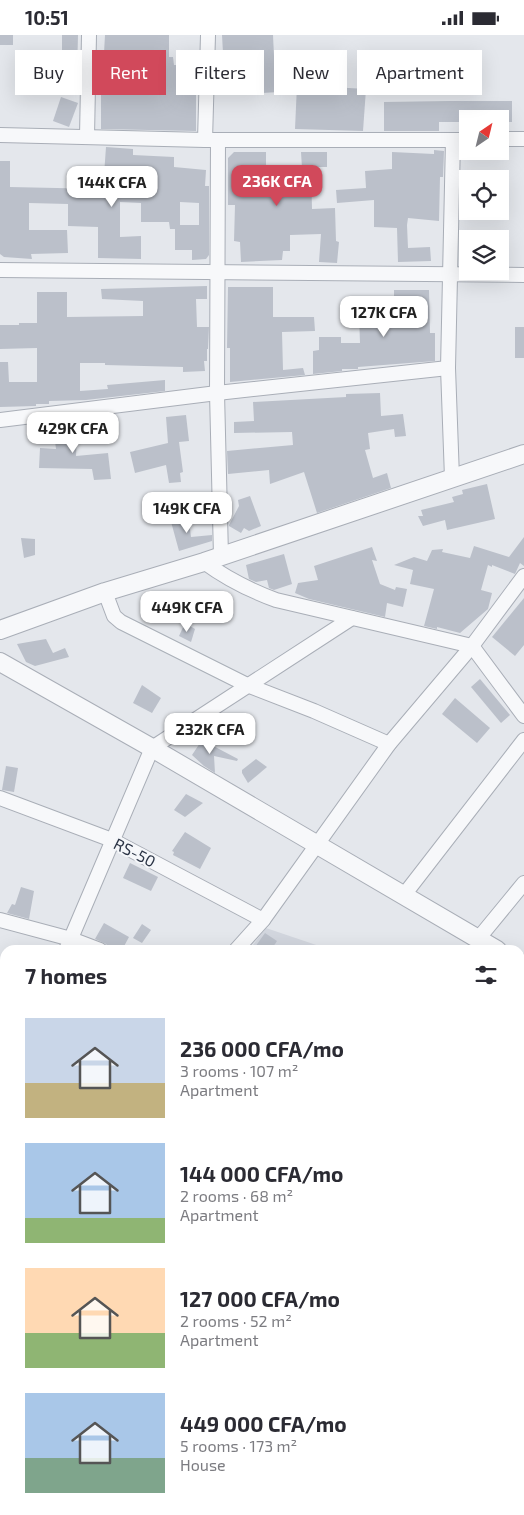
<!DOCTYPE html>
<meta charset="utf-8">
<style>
:root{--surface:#fff;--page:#f2f2f3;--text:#2b2b33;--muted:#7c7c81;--accent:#d1495b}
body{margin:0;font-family:"Exo 2",sans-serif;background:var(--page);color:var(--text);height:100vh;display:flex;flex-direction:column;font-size:19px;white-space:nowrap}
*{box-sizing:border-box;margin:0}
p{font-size:16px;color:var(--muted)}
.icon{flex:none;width:28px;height:28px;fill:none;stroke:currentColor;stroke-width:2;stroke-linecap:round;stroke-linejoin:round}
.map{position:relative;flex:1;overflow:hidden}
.side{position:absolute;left:0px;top:910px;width:525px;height:570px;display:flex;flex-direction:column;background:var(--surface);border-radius:15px 15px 0 0;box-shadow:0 5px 20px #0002}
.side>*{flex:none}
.top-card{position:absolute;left:15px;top:15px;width:495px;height:45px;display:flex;gap:10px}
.needle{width:32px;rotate:35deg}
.tools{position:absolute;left:459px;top:75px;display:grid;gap:10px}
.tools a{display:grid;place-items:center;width:50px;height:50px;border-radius:0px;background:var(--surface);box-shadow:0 5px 20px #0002;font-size:25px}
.price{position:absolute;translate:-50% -42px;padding:0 11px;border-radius:10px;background:#fff;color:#222;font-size:16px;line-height:32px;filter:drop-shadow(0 1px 2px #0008)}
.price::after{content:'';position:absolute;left:50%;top:30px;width:15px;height:11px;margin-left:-8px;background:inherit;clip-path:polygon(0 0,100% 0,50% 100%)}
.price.current{background:var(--accent);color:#fff}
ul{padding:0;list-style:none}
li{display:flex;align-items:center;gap:15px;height:125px;padding:0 25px}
li span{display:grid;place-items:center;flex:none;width:140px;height:100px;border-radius:0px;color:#555}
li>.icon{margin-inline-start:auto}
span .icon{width:60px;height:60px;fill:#fffc;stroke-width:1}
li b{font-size:21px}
h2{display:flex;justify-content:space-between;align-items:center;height:60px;padding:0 25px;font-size:21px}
.pill{padding:0 18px;border-radius:0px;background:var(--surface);box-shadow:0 5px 20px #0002;font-size:18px;line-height:45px}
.pill.current{background:var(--accent);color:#fff}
.status{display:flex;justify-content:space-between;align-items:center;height:35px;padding:0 25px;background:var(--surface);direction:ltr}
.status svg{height:14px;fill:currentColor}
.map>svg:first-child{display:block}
.built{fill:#d2d6de}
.building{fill:#bbc0ca;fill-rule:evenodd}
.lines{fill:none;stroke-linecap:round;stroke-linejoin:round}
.minor-casing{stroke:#a9aeb7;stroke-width:16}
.tertiary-casing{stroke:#a9aeb7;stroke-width:20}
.secondary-casing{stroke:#a9aeb7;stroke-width:21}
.minor{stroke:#f7f8fa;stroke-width:14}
.tertiary{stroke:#f7f8fa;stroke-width:18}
.secondary{stroke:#fff;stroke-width:19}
.labels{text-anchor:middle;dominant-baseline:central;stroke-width:4;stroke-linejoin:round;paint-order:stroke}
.street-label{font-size:16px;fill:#2b3445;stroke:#f4f6f9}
</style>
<div class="status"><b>10:51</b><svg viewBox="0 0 49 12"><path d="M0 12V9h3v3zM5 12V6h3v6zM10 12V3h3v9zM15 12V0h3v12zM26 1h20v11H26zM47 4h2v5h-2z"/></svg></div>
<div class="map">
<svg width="524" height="1480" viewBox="0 0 524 1480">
<rect width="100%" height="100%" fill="#e4e7ec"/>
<g class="built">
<path d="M266,893l65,22h-82z"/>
<path d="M520,936l4,2v230l-4,1z"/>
</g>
<g class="building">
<rect x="0" y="0" width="13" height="10"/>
<path d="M62,0h16l-1,40h-28v-21l13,1z"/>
<path d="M105,0h64v22h4l1,8h22v66l-95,-2v-37h47l-1,-36 -43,-3z"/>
<path d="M222,0h51l1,21h3l2,36 -49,3 -3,-42h-4z"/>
<path d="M297,50l69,4 -3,42 -68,-2z"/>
<path d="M61,62l17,6 -9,24 -16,-6z"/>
<path d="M450,66h62v21h-12v-3h-32v3h-29v9h-55v-29z"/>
<path d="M106,112l27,2v6l41,2v10l32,3 -1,16h4v69l-3,4 -14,1v-10h-17v-21h-5l-1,-7h-28v-19l-21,-1v35l21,-1v23l-43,-1v-31l-30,-1v-22l-39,-1v27h38l1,23 -37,1 1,5 -28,-2 -4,-3v-93h10v26l93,2zM180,167l19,1v22h-19z"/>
<path d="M434,115l10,1 -1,26h-3l-1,44 -31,-3 -1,7 1,23 22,-1 1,14 -33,1 -1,-34 -23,-1v-27l-37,3 -1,-13 30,-2 -1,-17 27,-2v-17l42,2z"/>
<path d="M234,117h32v17l36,-1 -1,-16h26v15h-16l1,42 23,-1 1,33 3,1 -2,21 -18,-1 2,-28 -31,1v16h-7l-1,9 -41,2 -1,-20 -6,-1 1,-36h-7v-47z"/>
<path d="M207,251v13h-11l1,28h12l-1,22h-1v12h-3l1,10 -22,1v-5l-78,-2v-2h-25v28l28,-2 -1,-4 58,-5v11l-79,9 -37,1v3h-13v2l-36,1v-45h8l1,20h28v-34l-37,1v-24h19v-2h18v-31h30v25l76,-1v-15l-41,-2 -1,-10z"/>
<path d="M228,252h45v30h41l1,14 -33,1 1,38 20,-2 2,7 -75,7v-34h-3z"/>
<path d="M394,255h35l1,43h5v28l-77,6v2h-16v2l-29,3v-23l6,-1v-13h22v6h19l-1,-28h35z"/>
<rect x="515" y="292" width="9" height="31"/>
<path d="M380,358l1,23 22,-2 3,22 -11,1 -1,-8 -26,4 2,16 -5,1 8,28 14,-5 4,15 -74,25 -13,-41 -34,12 -1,-14 -41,4 -1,-23 66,-6 -1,-13 -58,1v-11l20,-1 -1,-19 93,-5v-3z"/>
<path d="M186,380l3,26 -10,1 4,30 -3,1 1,9 -12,1 -3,-18 -31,8 -5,-21 38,-9 -2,-26z"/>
<path d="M79,389l1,12h-3l-1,20 32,-3 3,26 -17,1 -2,-11 -53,-1 1,-20 16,1 -3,-23z"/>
<path d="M487,449l8,35 -48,11 -2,-10 -22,6 -5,-10h5l-2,-6 33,-8 -2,-5 11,-3 -1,-4z"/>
<path d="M250,461l11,30 -12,5 -5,-3 -3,5 -12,-7v-1l10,-19 -1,-6z"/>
<path d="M188,479l3,23 21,-2v6l-33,10 -9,-33z"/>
<path d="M524,502v29l-4,-3 -5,11 -23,-9v2l-4,-2 -7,25 11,3 -4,16 -28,24 -23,-6v2l-13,-3 10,-37 -24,-5 3,-14 -19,-5 20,-8 13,4 5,-11 11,-1 -1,3 28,6 4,-12 35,11z"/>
<path d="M21,503l14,1v16l-11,3z"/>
<path d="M372,512l5,14 -5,-1 8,24 15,6 1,-3 11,2 -4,18 -16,-4 -2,14 -76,-18 -14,-6 3,-10 20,-3 -4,-14z"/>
<path d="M284,519l8,30 -18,6 -5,-2 -2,-8 -11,2 -7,-3 -3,-14z"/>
<path d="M524,563v47l-9,11 -23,-19z"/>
<path d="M185,588l10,6 -4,13 -12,-6z"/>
<path d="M46,604l7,14 12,-5 4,9 -34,9 -9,-4 -9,-18z"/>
<path d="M480,644l30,36 -9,8 -30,-36z"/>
<path d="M142,650l19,13 -9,15 -19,-10z"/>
<path d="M455,663l35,30 -13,15 -35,-29z"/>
<path d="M202,705l36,19 -1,2 -23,-5 1,17 -11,-7 -12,-11z"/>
<path d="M256,724l11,8 -19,16 -6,-10v-3z"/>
<path d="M6,731l12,2 -4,24 -12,-2z"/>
<path d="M186,759l17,9 -18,14 -11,-7z"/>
<path d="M185,797l26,16 -11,21 -27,-14 1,-3 -2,-1z"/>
<path d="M130,828l28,14 -7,14 -28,-13z"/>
<path d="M21,852l13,4 -5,28 -22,-6 5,-9 3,1z"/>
<path d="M104,888l25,14 -7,13h-12l-4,-6 -11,-5z"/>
<path d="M142,889l9,6 -9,13 -9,-5z"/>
<path d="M265,898l12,8 -6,9h-18z"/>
</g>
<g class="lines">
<g class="minor-casing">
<g id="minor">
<path d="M0,100l205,5h263"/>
<path d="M87,101l2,-101"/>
<path d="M500,104h24"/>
<path d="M205,105l3,-105"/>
<path d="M218,105l-1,253 4,163"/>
<path d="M0,235l524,5"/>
<path d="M0,385l217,-27 231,-25"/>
<path d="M452,443l-4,-110 5,-228"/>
<path d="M204,527c23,17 45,28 72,38l196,46 52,70"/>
<path d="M105,557l9,24 7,6 126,63 67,26 75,33"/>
<path d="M0,763l112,42 151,80"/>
<path d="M404,860l120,-155"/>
<path d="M0,885l71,19 29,11"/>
<path d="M478,904l46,-56"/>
<path d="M66,915l86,-202 200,-130"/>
<path d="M236,915l27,-30 126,-176 83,-98 52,-70"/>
<path d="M0,1002h5"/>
<path d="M0,1069l5,-12"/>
<path d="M0,1216l5,-6"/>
<path d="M0,1235l5,5"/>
<path d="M520,1275l4,3"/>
<path d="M520,1296l4,-3"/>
<path d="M520,1449l4,1"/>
<path d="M57,1480l3,-5"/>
<path d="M196,1480l1,-5"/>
<path d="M334,1480l1,-5"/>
<path d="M518,1480l6,-9"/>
</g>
</g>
<g class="tertiary-casing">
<g id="tertiary">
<path d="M0,595l105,-38 99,-30 320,-108"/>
<path d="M0,627l152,86 345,202"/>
<path d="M520,928l4,3"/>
<path d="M520,1179l4,-2"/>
<path d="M0,1352l5,-2"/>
</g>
</g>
<g class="secondary-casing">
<path id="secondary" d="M6,1475l9,5"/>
</g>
<use href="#minor" class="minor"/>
<use href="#tertiary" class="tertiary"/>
<use href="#secondary" class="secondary"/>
</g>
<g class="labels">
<g class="street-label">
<text transform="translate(135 817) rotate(27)">RS-50</text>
</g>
</g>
</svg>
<div class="tools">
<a><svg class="needle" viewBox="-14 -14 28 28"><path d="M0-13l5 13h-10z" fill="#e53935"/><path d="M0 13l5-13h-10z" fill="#7c7c81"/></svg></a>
<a><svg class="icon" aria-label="locate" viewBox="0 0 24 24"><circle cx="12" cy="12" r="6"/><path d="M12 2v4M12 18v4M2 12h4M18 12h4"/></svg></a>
<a><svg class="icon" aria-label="layers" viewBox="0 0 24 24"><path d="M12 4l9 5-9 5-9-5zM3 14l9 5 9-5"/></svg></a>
</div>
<b class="price current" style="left:277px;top:172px">236K CFA</b>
<b class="price" style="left:112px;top:173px">144K CFA</b>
<b class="price" style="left:384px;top:303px">127K CFA</b>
<b class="price" style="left:73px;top:419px">429K CFA</b>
<b class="price" style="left:187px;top:499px">149K CFA</b>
<b class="price" style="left:187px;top:598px">449K CFA</b>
<b class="price" style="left:210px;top:720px">232K CFA</b>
<div class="top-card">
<a class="pill">Buy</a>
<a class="pill current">Rent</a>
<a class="pill">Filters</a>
<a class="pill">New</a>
<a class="pill">Apartment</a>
</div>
<section class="side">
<h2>7 homes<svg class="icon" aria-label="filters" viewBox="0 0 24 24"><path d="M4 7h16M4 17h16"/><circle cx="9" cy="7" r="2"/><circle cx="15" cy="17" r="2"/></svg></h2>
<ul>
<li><span style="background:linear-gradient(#c9d6e8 65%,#c2b280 0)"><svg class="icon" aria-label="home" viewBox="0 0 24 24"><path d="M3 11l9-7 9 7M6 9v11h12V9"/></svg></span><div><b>236 000 CFA/mo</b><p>3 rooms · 107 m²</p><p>Apartment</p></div></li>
<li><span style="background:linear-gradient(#a9c7e8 75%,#8fb573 0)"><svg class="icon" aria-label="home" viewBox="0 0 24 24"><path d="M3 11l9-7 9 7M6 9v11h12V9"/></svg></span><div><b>144 000 CFA/mo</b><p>2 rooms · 68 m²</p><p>Apartment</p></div></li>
<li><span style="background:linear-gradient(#ffd9b3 65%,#8fb573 0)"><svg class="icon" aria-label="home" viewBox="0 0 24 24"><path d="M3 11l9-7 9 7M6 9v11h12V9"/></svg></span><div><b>127 000 CFA/mo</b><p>2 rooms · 52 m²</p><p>Apartment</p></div></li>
<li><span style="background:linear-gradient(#a9c7e8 65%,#7fa58c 0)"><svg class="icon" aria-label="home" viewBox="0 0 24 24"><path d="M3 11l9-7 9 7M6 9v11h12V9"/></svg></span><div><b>449 000 CFA/mo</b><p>5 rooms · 173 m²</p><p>House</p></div></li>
</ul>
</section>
</div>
